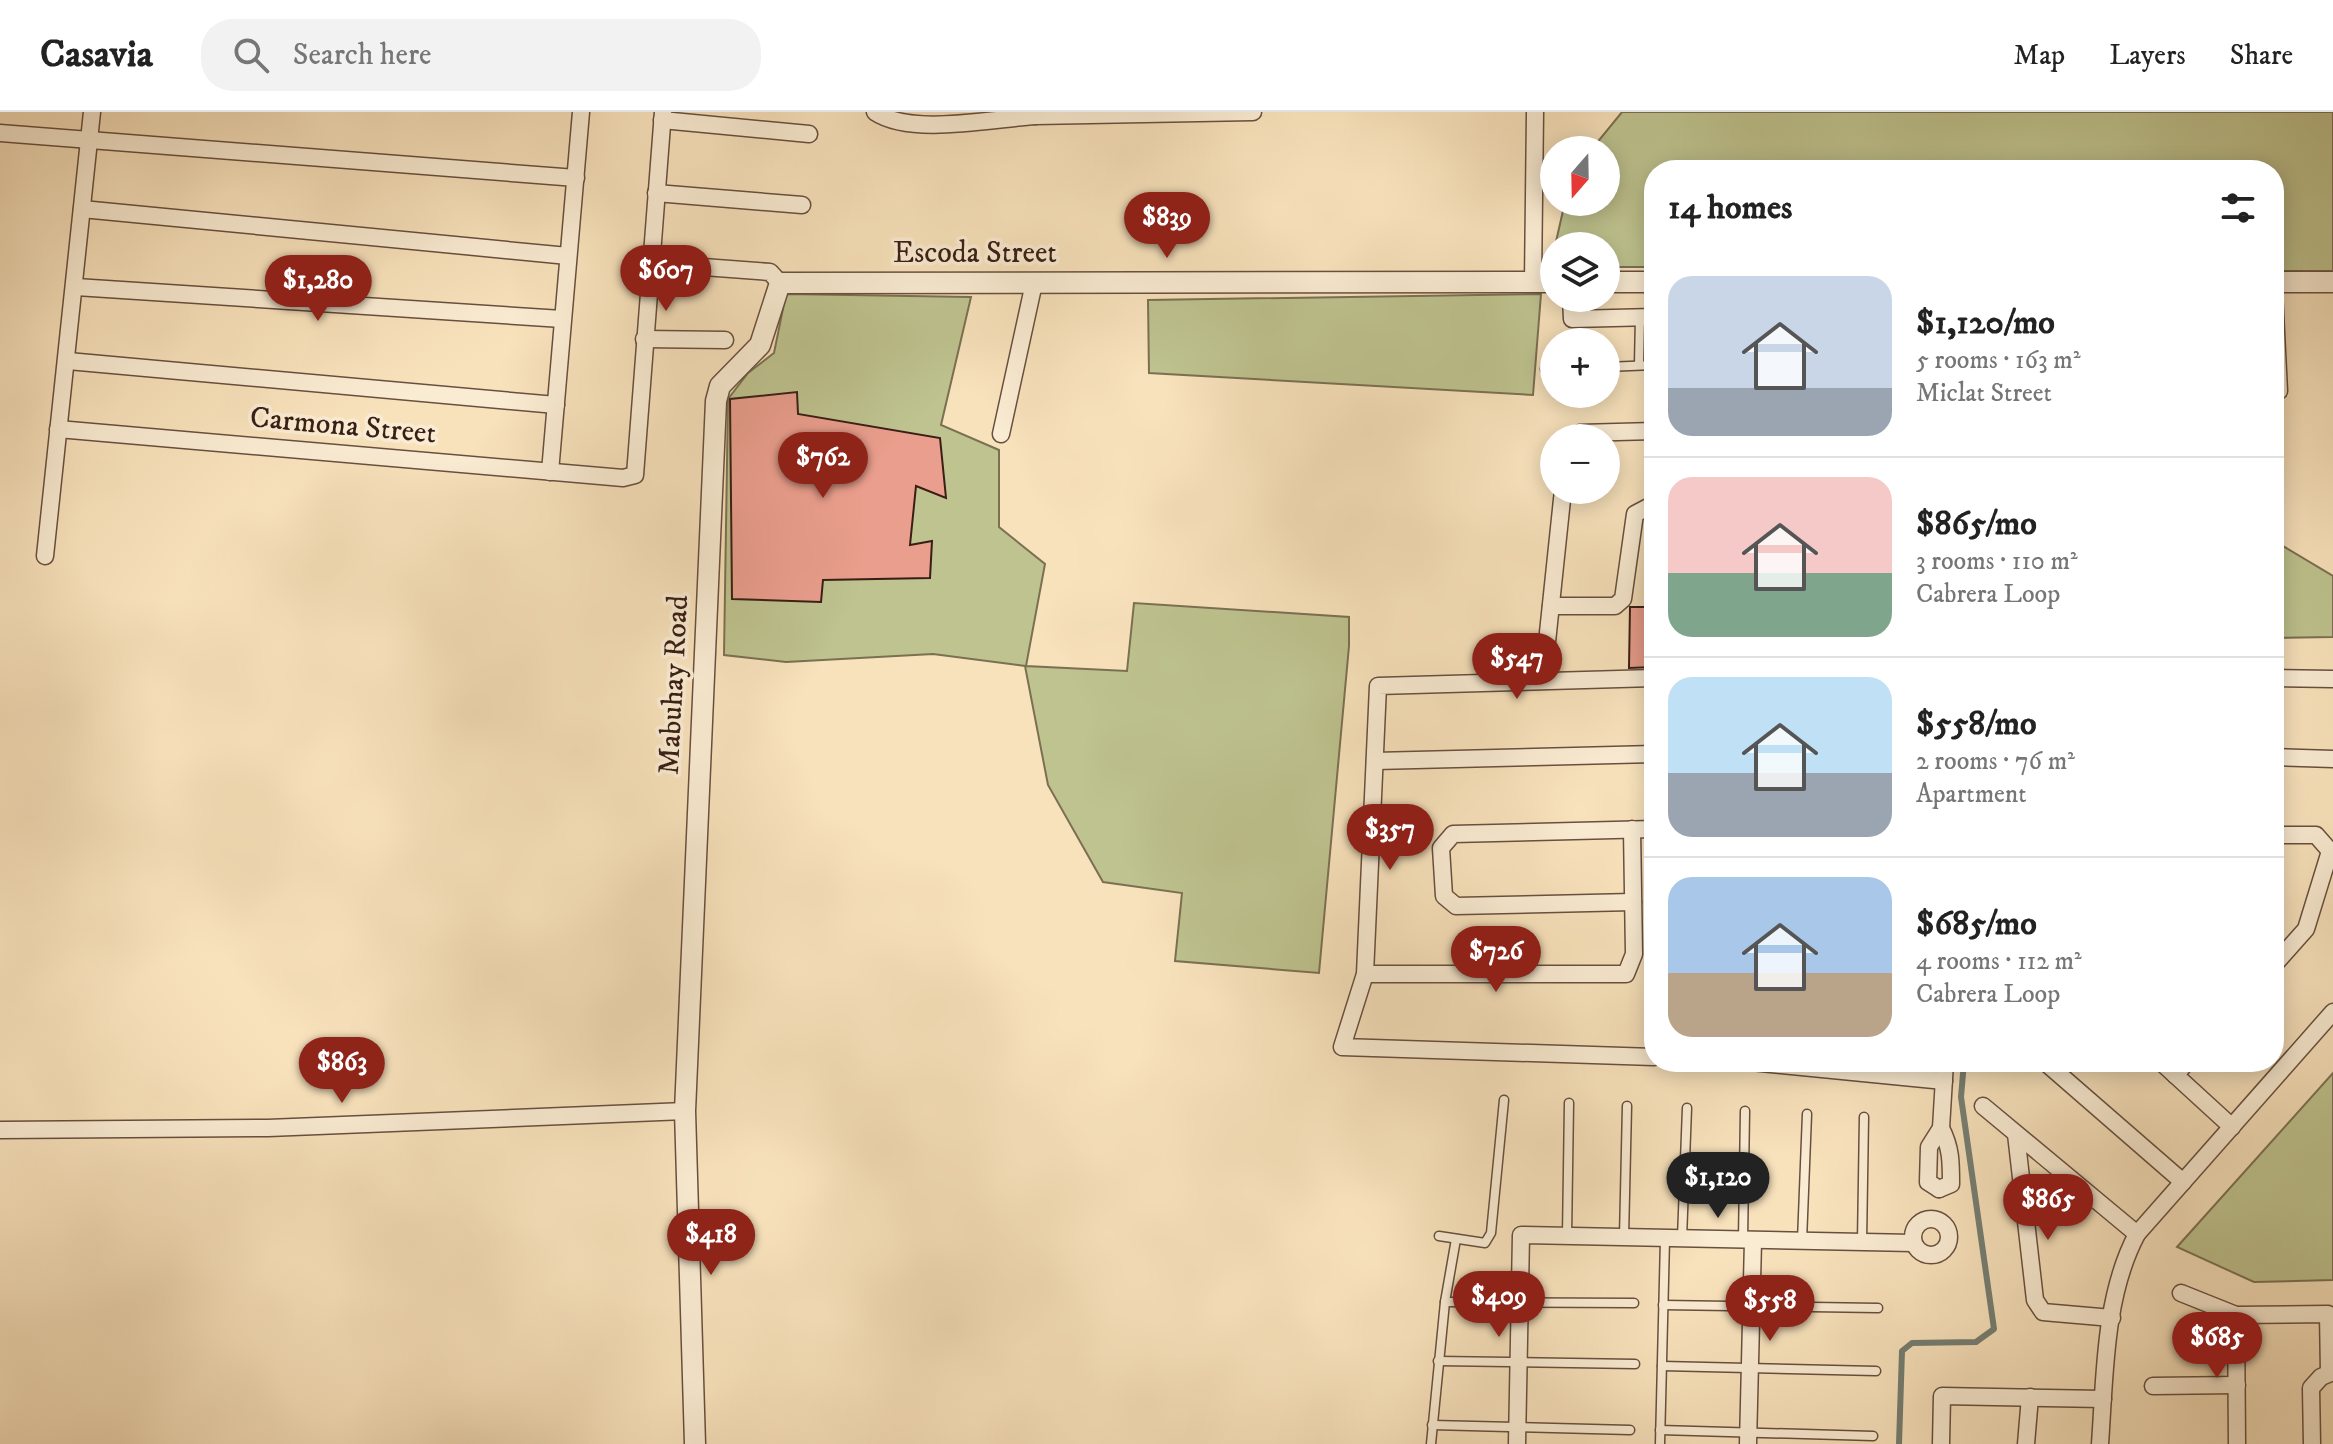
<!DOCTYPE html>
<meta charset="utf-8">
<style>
:root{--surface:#fff;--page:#f2f2f2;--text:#222;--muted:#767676;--line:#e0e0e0;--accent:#8f2418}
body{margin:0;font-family:"IM FELL DW Pica",serif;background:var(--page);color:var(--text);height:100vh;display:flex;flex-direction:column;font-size:30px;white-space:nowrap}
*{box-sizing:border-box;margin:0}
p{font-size:26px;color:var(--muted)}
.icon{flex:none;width:44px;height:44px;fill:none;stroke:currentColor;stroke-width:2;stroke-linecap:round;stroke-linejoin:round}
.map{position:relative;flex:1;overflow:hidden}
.sheet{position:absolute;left:1644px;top:48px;width:640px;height:912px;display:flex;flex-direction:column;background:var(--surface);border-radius:32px;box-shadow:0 4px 20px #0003}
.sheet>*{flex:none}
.needle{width:52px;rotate:200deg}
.controls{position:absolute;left:1540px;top:24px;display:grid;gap:16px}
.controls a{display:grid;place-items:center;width:80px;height:80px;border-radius:50%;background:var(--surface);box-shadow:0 4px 20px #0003;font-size:40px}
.price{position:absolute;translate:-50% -68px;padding:0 18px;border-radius:28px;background:var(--accent);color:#fff;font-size:26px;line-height:52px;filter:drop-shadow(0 2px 4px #0008)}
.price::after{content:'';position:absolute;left:50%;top:48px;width:24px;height:18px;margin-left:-12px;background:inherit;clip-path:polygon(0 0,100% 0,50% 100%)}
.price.on{background:#222;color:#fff}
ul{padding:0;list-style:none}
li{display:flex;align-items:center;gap:24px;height:200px;padding:0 24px}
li+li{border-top:2px solid var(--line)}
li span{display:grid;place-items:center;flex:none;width:224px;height:160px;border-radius:24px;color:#555}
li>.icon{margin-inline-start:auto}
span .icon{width:96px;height:96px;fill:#fffc;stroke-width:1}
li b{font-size:34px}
h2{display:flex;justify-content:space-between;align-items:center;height:96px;padding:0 24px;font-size:34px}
header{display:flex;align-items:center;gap:48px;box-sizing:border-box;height:112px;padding:0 40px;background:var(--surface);border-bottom:2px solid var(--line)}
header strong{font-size:38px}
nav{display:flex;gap:44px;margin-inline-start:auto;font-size:28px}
.search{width:560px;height:72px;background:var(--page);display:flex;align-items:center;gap:20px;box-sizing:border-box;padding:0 28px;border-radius:32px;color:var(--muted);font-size:30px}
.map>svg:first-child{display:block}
.green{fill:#bec38f;stroke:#7b7052;stroke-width:2}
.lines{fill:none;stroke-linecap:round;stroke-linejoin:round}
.stream{stroke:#757e73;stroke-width:6}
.building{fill:#ea9e8d;stroke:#381e15;stroke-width:2}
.service-casing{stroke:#684f3f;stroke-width:11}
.minor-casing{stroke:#684f3f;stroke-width:19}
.tertiary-casing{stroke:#684f3f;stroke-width:23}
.service{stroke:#faecd3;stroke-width:8}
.minor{stroke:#faecd3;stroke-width:16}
.tertiary{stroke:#faecd3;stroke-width:20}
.labels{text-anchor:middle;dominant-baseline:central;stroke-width:7;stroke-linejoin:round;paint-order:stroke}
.street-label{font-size:30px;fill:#381e15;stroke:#faecd3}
</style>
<header>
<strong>Casavia</strong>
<div class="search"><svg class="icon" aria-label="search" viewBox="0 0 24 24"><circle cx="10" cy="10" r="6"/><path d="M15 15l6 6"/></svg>Search here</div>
<nav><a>Map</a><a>Layers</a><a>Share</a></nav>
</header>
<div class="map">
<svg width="2333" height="1332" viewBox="0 0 2333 1332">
<rect width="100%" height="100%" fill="#f8e2bc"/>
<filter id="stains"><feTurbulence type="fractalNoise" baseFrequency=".0025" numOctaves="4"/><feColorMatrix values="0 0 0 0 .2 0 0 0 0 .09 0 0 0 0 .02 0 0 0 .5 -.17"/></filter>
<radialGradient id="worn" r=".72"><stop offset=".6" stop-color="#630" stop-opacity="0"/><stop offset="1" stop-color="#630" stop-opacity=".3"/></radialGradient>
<g class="green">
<path d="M1622,0h711v159h-59v-101h-620v97h-48v-21h-51l10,-44h41v-52h-15z"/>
<path d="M786,182l185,3 -30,128 58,25v77l46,37 -19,102 101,5 7,-68 215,14v29l-30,327 -144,-12 7,-68 -79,-11 -55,-97 -23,-119 -92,-12 -147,8 -62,-7 4,-256 20,-26 26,-20z"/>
<path d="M1541,182l-8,101 -384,-22 -1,-73z"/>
<path d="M2274,317l4,114 55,33v61l-59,1z"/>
<path d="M2333,961v207l-79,2 -77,-35z"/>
</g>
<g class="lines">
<path class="stream" d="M1899,1332l3,-93 10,-8 64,-1 18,-13 -33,-232 3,-35"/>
</g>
<g class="building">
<path d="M797,280l1,22 142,24 6,60 -30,-12 -6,59 22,-4 -2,37 -107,2 -2,22 -89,-3 -2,-200z"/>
<path d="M1630,495h24v60l-25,1z"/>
</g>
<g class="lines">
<g class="service-casing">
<g id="service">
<path d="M1639,253l1,-48"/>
<path d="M1606,255l48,-2"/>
<path d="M1545,257l9,-1"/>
<path d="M1439,1124l46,7 6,-10 13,-133"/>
<path d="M1567,1124l2,-133"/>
<path d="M1624,1125l3,-131"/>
<path d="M1682,1126l5,-130"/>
<path d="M1743,1128l2,-129"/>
<path d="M1802,1129l5,-127"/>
<path d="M1862,1130l2,-125"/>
<path d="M1445,1190l189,1"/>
<path d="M1663,1193l215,3"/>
<path d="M1438,1249l197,3"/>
<path d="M1662,1254l214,5"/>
<path d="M1432,1313l198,5"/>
<path d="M1660,1318l213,6"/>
<path d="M1431,1332l14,-142 11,-63"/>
<path d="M1660,1332l5,-205"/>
</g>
</g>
<g class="minor-casing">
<g id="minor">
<path d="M875,0c36,24 116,7 160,4"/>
<path d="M1035,0v4l218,-4"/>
<path d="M662,8l147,14"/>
<path d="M0,21l576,45"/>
<path d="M656,81l146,12"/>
<path d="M82,97l486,47"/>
<path d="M650,151l120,9 10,11"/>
<path d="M1533,170l2,-170"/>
<path d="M76,175l486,32"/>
<path d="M2274,180l5,99"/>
<path d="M1571,186l1,21 82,-2"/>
<path d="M644,227l81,1"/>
<path d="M68,249l488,44"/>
<path d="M58,317l565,49 12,-3 28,-363"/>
<path d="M1001,322l33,-151"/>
<path d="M1576,326l4,-5 74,-2"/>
<path d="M550,360l31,-360"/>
<path d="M45,444l47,-444"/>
<path d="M1551,494h64l8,-7 12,-85 19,-10"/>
<path d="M1654,566l-276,8 -13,288 -23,73 312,10"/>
<path d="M2274,566l59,1"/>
<path d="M1543,568l20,-190"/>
<path d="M2274,645l59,2"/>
<path d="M1375,649l279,-7"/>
<path d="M2274,723h42l14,16 -24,78 -32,36"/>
<path d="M1633,790l-177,4 -12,-10 -3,-48 12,-14 201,-5"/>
<path d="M1365,862h261l8,-20 -2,-125"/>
<path d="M1751,950l193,19"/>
<path d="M2045,950l138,120"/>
<path d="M2161,950l71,65"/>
<path d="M2175,963l12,-13"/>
<path d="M1983,994l154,128"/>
<path d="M0,1018l268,-2 417,-17"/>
<path d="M2016,1022l19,166 8,12 69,6"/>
<path d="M1939,1077l-11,-7 1,-35 12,-19 4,-66"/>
<path d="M1939,1077l12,-5c0,-23 0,-36 -10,-56"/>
<circle cx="1931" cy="1125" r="18"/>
<path d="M2181,1181l55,22 92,-1 1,59"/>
<path d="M2236,1203l1,129"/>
<path d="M2153,1274l84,-1"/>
<path d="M1517,1332l4,-209 392,8"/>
<path d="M1748,1332l5,-203"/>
<path d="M1941,1332l1,-48 161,3"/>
<path d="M2026,1332l4,-47"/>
<path d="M2100,1332c5,-69 4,-148 37,-210l196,-222"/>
<path d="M2312,1332l-1,-56 10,-11 12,-5"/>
</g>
</g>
<g class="tertiary-casing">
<g id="tertiary">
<path d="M1606,170h48"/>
<path d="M2274,170h59"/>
<path d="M695,1332l-10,-333 31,-710 4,-15 40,-41 20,-62 774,-1"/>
</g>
</g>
<use href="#service" class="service"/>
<use href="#minor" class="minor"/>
<use href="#tertiary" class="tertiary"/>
</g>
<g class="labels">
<g class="street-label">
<text x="975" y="141">Escoda Street</text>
<text transform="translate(343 314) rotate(5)">Carmona Street</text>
<text transform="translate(674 573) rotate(-87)">Mabuhay Road</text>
</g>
</g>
<rect width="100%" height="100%" filter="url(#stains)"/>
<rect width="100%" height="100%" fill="url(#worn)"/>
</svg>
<div class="controls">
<a><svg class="needle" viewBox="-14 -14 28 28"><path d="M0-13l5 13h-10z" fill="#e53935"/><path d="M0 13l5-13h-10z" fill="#767676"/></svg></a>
<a><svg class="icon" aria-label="layers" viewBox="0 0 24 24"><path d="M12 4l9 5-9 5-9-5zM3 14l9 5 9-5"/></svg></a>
<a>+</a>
<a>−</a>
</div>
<b class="price" style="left:1167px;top:148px">$839</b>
<b class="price" style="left:666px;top:201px">$607</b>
<b class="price" style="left:318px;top:211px">$1,280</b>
<b class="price" style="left:823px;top:388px">$762</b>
<b class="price" style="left:1517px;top:589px">$547</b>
<b class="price" style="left:1390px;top:760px">$357</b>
<b class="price" style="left:1496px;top:882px">$726</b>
<b class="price" style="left:342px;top:993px">$863</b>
<b class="price on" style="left:1718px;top:1108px">$1,120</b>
<b class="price" style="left:2048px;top:1130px">$865</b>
<b class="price" style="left:711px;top:1165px">$418</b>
<b class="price" style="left:1499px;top:1227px">$409</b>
<b class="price" style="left:1770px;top:1231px">$558</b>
<b class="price" style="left:2217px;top:1268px">$685</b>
<section class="sheet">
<h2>14 homes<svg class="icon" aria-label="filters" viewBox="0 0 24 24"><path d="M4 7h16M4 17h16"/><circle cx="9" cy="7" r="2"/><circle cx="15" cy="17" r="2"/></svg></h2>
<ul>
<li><span style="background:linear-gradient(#c9d6e8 70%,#9aa5b1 0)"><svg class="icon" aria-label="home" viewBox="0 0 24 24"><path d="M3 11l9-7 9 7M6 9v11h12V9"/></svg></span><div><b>$1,120/mo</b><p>5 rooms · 163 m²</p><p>Miclat Street</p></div></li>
<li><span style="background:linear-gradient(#f6c9c9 60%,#7fa58c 0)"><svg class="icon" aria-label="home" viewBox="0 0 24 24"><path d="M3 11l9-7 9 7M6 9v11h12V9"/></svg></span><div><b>$865/mo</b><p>3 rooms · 110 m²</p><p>Cabrera Loop</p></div></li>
<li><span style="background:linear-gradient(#bfe0f5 60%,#9aa5b1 0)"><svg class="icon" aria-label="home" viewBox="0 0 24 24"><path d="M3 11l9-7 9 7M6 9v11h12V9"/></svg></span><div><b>$558/mo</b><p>2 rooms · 76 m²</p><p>Apartment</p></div></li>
<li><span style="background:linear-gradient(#a9c7e8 60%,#b9a48a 0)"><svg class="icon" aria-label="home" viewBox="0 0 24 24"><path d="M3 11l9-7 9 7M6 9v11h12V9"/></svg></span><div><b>$685/mo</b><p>4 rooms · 112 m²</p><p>Cabrera Loop</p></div></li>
</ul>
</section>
</div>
